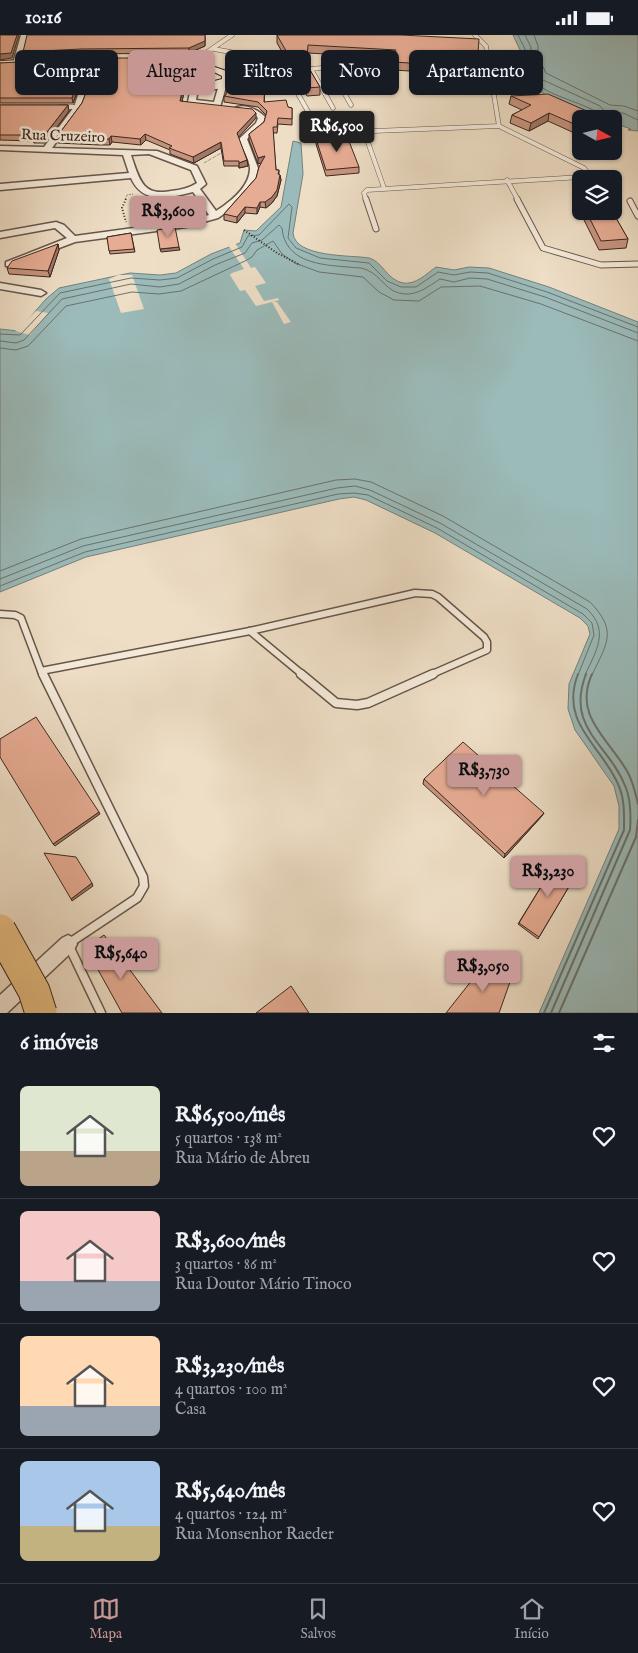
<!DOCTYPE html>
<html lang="pt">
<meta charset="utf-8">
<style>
:root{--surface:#171b24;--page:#242831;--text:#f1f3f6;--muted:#9ea1a6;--line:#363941;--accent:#c59692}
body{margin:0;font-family:"IM FELL English",serif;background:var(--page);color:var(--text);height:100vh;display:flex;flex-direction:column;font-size:19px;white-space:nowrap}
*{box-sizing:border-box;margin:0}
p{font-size:16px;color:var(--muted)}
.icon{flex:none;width:28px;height:28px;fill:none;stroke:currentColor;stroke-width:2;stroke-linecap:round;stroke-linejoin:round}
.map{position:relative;height:978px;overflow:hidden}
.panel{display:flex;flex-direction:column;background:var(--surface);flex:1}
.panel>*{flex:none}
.hud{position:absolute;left:15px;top:15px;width:609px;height:45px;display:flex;gap:10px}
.needle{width:32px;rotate:98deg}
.buttons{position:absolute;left:572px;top:75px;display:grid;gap:10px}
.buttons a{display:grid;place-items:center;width:50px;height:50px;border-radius:8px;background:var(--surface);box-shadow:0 1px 4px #0004;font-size:25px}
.price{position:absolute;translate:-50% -42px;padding:0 11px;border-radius:5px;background:var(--accent);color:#111;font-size:16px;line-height:32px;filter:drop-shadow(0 1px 2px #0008)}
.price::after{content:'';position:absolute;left:50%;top:30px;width:15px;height:11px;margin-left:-8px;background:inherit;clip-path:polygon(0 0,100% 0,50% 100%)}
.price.active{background:#222;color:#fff}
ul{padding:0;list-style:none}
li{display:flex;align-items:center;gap:15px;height:125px;padding:0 20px}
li+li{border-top:1px solid var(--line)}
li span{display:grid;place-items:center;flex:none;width:140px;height:100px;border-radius:8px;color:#555}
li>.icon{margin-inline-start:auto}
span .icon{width:60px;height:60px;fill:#fffc;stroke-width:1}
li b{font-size:21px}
h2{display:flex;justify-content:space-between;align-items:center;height:60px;padding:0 20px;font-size:21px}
.pill{padding:0 18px;border-radius:8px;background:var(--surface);box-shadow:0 1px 4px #0004;font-size:18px;line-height:45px}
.pill.active{background:var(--accent);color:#111}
.status{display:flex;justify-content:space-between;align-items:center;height:35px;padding:0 25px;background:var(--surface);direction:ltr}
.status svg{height:14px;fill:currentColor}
.menu{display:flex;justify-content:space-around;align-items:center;height:70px;border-top:1px solid var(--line);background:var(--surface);font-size:14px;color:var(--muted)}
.menu a{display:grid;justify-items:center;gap:2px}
.menu .active{color:var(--accent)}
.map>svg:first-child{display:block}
.water{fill:#9bbbba;stroke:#75817c}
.pier{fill:#eedec6}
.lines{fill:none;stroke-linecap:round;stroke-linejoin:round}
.shore-far1{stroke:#6b726d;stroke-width:1}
.shore{stroke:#6b726d;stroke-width:2}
.lane-far3-casing{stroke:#68564a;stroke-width:5}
.lane-far2-casing{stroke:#68564a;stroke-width:7}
.lane-far1-casing{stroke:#68564a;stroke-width:9}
.lane-casing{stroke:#68564a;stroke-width:11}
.street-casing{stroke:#68564a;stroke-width:3}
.secondary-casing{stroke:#3b2920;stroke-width:2}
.path-far1{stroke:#3b2920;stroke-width:1;stroke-dasharray:0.5 1;stroke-linecap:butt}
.path{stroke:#3b2920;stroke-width:2;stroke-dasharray:1 2;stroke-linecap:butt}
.lane-far3{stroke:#f4eada;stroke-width:4}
.lane-far2{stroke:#f4eada;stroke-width:5}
.lane-far1{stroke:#f4eada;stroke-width:6}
.lane{stroke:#f4eada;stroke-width:8}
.street{fill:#f4eada;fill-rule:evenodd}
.secondary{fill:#f4eada;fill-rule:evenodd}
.highway-bridge-casing{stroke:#3b2920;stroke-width:33;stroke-linecap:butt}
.highway-bridge{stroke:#e7bf83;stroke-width:31}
.wall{fill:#c7947f;stroke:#3b2920}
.shaded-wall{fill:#a27868;stroke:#3b2920}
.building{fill:#e7ac94;stroke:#3b2920}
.labels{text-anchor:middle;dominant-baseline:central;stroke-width:5;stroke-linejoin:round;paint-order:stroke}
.far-street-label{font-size:15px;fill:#3b2920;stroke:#f4eada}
</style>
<div class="status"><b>10:16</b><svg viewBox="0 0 49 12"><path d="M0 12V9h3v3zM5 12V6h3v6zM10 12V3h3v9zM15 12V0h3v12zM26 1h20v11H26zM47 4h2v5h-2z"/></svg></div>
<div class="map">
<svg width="638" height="978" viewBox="0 0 638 978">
<rect width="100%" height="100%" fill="#eedec6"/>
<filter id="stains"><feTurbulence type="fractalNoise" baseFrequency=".004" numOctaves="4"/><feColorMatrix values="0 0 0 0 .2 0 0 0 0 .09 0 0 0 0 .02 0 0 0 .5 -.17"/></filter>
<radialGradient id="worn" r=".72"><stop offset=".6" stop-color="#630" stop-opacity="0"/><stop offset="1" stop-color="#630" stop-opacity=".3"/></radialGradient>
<g class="water">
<path d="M513,0h125v96l-10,-1 3,-1 -17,-6v-4h-13l-55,-24 -16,-11 -5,-7 1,-6 -9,-11 3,-10z"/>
<path d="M293,106l8,2 2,31 -10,59c2,25 59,22 76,25 13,3 18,22 34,25 13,2 23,-9 33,-16l18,3 15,-3 20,1 60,19 89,35v691h-99l80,-184v-23l-5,-20 -39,-56 -7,-21 1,-25 21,-50 -2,-8 -8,-8 -145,-85 -69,-33 -12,-3 -15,2 -253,58 -86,35v-263l18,2 28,-32 13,-11 71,-15 30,2 16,-2 35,-19 29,-11 4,-13 12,1 25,-24z"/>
</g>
<g class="pier">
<path d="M235,208l16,25 4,-1 11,16 -11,3 9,15 14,-3 1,2 -6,2h4l14,20 -7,2 -12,-22 -16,4 -11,-16 -5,1 -10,-16 2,-2 12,-4 -16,-24z"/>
<path d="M118,240h14l12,34 -23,4 -12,-34z"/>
<path d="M36,276l12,2 -18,22 -15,-4z"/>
</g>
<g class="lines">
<g class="shore-far1">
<path d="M518,0l7,14 -3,11 9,9c-2,26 54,31 69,46"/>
<path d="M525,0l6,12 -1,11 6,8 2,10 5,4 57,26 7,8 16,-1 15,7"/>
<path d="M534,0l4,11v10l8,17 64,32 14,1 14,5"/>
<path d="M0,299l20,1 40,-42 71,-15 29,2 17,-2 36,-19 29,-12 6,-11 11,-1 30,-31 3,3 -4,31 8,10 24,10 49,5 18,18 14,6h15l22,-15 16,3 16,-3 18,1 59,19 91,35"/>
<path d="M0,306l16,2 8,-3 38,-41 69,-15 29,3 19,-3 36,-19 30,-12 7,-10 10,-3 17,-15 3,3c3,34 38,37 66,39 6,1 13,0 19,3 15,6 19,23 38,24 13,1 24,-8 35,-15l14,3 16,-4 17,1 58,18 93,36"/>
<path d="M0,313l16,2 12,-4 38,-40 66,-14 27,2 22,-3 64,-30 7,-4 5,-7 16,-9 9,13 13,9 24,9 44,5 16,15 15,8 25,1 22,-14 39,-1 61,18 97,37"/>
<path d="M0,536l81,-32 255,-59 19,-1 16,3 72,34 147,86c28,29 17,41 2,73"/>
<path d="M0,544l83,-33 254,-58 18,-2 15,4 70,33 147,86c23,22 9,42 -2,66"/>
<path d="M0,551l85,-34 253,-58 16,-1 14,2 69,33 146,86 9,9 2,12 -16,40"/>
</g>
<g class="shore">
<path d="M592,639c-19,42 16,64 35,97 6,10 8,21 11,33"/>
<path d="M544,978l80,-183c0,-16 1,-31 -6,-46 -17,-39 -59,-61 -40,-110"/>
<path d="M551,978l79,-183c1,-14 1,-29 -4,-42 -17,-45 -61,-59 -40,-114"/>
<path d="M559,978l77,-176 2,-17"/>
</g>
<g class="lane-far3-casing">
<g id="lane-far3">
<path d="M475,0l11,11 13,80"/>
<path d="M214,14l38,7"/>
<path d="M262,22l18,5 39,69 5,2 175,-7 85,42 3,4 -2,4 -4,1 -214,13 -3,3 2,7"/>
<path d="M197,24l35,-24"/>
<path d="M329,31l22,39"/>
<path d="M285,32l24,2 42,-3 6,1 7,11"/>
<path d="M311,34l22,39"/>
<path d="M60,72h18"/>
<path d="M364,96l20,57"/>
<path d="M507,145l11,20"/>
</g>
</g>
<g class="lane-far2-casing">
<g id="lane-far2">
<path d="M366,164l10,30"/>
<path d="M517,164l26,49 58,17 37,-1"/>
<path d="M630,166l8,15"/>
</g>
</g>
<g class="lane-far1-casing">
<g id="lane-far1">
<path d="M0,579l15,1 6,3 20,53 209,-40"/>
<path d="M250,596l53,44"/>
<path d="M250,596l165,-38 17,1 6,3 46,40 3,5v8l-57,25"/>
<path d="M41,636l2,4"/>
</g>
</g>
<g class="lane-casing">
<g id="lane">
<path d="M43,639l100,203 1,9 -7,12 -69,46 33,69"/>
<path d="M301,639l35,29 21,2 11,-2 65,-29"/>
</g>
</g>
<g class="street-casing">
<g id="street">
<path d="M21,0h6l-6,28 -4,2 -4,-2z"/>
<path d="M79,22l7,2v36l-4,12 -30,41 105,3 40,15 9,18 -6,5 16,22c14,-9 33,-23 34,-42 0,-9 -8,-21 -11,-30l17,-16 2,-5 -5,-5 -20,-4c10,-7 26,1 33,9l-3,8 -16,13 11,29 -3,15 -18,22 -19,13 -32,9 -111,15 -63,24h-6v-4l61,-24 -12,-10 -55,10v-6l56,-10 8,3 11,11 110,-15 24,-6 -16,-23c-24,6 -50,13 -62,-14l-131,12v-6l129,-11 -6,-18 -123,-5v-4l44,1 30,-40 4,-12zM149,119l42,16 6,13c-8,5 -16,7 -26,8 -29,6 -32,-13 -40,-36z"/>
<path d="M220,46l7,2 -7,24 -28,-3 -4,-2 4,-20 7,2 -3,16 18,2z"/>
<path d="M0,248l41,7 5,3 -5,3 -41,-7z"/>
<path d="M68,900l6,3 3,6 -3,6 -67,63h-7v-18l62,-57z"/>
</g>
</g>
<g class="secondary-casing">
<g id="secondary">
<path d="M188,19l16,4 8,8 20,7 1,8c-12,12 -38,12 -49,-2l10,-10 7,-3c-14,-10 -34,1 -44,-8l5,-3zM214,37l8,4v3l-15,4 -11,-4 5,-5z"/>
<path d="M112,21l5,3 -1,2 -116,6v-6z"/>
</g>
</g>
<g class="path-far1">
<path d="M204,128l19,-11"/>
<path d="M125,165l2,-5 6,-1"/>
</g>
<g class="path">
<path d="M126,164l-4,9 4,14"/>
<path d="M244,195l33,23 23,12"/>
</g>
<use href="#lane-far3" class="lane-far3"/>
<use href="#lane-far2" class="lane-far2"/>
<use href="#lane-far1" class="lane-far1"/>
<use href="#lane" class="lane"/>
<use href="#street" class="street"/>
<use href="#secondary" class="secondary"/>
<g class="highway-bridge-casing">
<path id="highway-bridge" d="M0,895l34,61 7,22"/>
</g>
<use href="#highway-bridge" class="highway-bridge"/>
</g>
<g class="wall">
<path d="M277,0h124l76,32 -1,8 -83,-5 1,-12 -86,-5 -1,12 13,22v8l-13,1 -14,-25v-7h-4l-12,-21z"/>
<path d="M205,2v9l-16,7 -107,1 -58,4 -1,-6z"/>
<path d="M0,28l77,1 -1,31 -3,8h-73z"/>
<path d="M232,31l43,5v5h-3l1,3 1,5 -9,1 -1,17 28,6v17l-14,-1 -1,9h-4l3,37h3v5h1l1,5 -4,16 -5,7 -6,5 -6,-1 -3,7 -12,-1 -8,10 -13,-3v-6l32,-36 5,-15 -3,1 -9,-24v-6l15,-12 2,-7 -8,-8 -34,-5v-6l2,-1 8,-19z"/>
<path d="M188,38l-4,4 1,1 1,6 -4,17 74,17 -18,19 9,23 1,6 -9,2v-2h-15l-3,-18 -27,15 -24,-9v-4l-24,-10 -5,5 -29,-3 -2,3h-11l-41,-2 -2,-5 26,-35 5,-13z"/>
<path d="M511,61l70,23v17l-33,-15 -19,10 -19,-8 2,-8 10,-5 -13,-6z"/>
<path d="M0,70h68l1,6 -24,32h-11l-1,-2 -33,-1z"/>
<path d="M316,104l43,28v6l-33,3 -10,-32z"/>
<path d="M584,176h28l16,28 -2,9 -27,2 -16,-32z"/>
<path d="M131,198l4,19 -25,2 -3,-17z"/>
<path d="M58,209l1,6 -9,27 -41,-3 -2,-6z"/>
<path d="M424,744l120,34 -3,4 -37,41 -81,-74z"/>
<path d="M558,824l19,14 -39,66 -20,-15z"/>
</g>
<g class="shaded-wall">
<path d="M17,0h2l-7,23 -12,2v-6z"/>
<path d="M205,0v11l-16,7v-5z"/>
<path d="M187,23l1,15 -6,6v-5z"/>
<path d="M76,24l1,5 -1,31 -3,8 -1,-5z"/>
<path d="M185,43l1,6 -5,22 -1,-5z"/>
<path d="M273,44l1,5 -9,1 -1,23 1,-28z"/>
<path d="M68,70l1,6 -24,32 -2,-6z"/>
<path d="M256,78v5l-19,21v-6z"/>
<path d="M549,78l-1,8 -19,10 2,-8z"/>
<path d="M621,91l-2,8 -5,3v-7z"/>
<path d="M145,99l1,6 -5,5 -1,-6z"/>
<path d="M111,101l1,6 -2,3 -1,-6z"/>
<path d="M221,107v6l-27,15 -1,-6z"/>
<path d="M265,121v6l-7,2v-6z"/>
<path d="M247,125l1,6 -9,2v-5z"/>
<path d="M280,140l1,5 -4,16 -5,7 -6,5 -1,-6z"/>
<path d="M260,167v5l-3,7v-6z"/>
<path d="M245,172v6l-8,10v-6z"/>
<path d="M58,209l1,6 -9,27 -2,-6z"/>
<path d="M179,212l1,3 -19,2 -1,-3z"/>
<path d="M99,777l1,2 -45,32 -2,-2z"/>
<path d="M544,778l-3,4 -37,41 1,-4z"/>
<path d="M92,848l1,3 -21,15 -1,-2z"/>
</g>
<g class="building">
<path d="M0,0h17l-6,18 -11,1z"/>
<path d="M27,0h178v6l-16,7 -108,1 -58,3z"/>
<path d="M277,0h124l78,4 -2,28 -84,-5 3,-12 -88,-5 -1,12 -18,-1z"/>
<path d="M246,19l24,5 5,12 -6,-1 4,9 -8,1 -1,22 22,-2 2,7 4,1v11l-14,-1 -1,9h-4l3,43h3l-1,4 2,1 -3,15 -5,7 -7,5h-5l-3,6 -12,-1 -8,10 -13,-3 32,-36 3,-11 6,-11 -7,2 -9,-24 15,-12 3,-11 -9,-9 -34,-6 2,-1 1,-13 7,-7 -2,-9z"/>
<path d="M87,23h100v9l-5,7 3,4 -5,23 72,8 4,4 -19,20 10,27 -8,3v-2h-15l-3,-19 -28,15 -24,-9 3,-2 -27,-12 -5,5 -29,-3 -2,3 -12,1 -41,-2 26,-35 5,-13z"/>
<path d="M76,24l-1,30 -3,9h-72v-35z"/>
<path d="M293,28l14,2 13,22 -13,1z"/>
<path d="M548,59l57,25h-24v8l-32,-14 -18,10 -19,-8 19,-10 -20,-9z"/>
<path d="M0,70h68l-25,32h-11l1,-2h-33z"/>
<path d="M614,88l7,3 -7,4z"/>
<path d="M347,101l12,31 -33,3 -10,-31z"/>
<path d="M586,176h26l16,28 -27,2z"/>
<path d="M175,192l4,20 -19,2 -3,-19z"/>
<path d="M131,198l3,16 -25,2 -2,-14z"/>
<path d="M58,209l-10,27 -41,-3 5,-7z"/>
<path d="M36,682l63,95 -46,32 -53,-87v-18z"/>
<path d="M463,707l81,71 -39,41 -81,-75z"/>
<path d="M44,818l32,4 16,26 -21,16z"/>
<path d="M558,824l19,14 -38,64 -20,-14z"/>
<path d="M104,900l58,78h-40l-36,-65z"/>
<path d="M487,926l23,21 -11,31h-53z"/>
<path d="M291,951l18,27h-53z"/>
</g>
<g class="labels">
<g class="far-street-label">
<text transform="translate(63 101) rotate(2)">Rua Cruzeiro</text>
</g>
</g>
<rect width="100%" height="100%" filter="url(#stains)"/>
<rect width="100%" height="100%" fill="url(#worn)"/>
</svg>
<div class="buttons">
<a><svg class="needle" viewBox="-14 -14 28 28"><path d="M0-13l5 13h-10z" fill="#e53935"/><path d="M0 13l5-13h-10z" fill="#9ea1a6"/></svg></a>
<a><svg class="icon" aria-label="layers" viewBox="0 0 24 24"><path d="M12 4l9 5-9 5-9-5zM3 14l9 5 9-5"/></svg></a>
</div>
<b class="price active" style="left:337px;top:118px">R$6,500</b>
<b class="price" style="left:168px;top:203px">R$3,600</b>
<b class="price" style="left:484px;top:762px">R$3,730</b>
<b class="price" style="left:548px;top:863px">R$3,230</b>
<b class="price" style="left:121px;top:945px">R$5,640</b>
<b class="price" style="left:483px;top:958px">R$3,050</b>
<div class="hud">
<a class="pill">Comprar</a>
<a class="pill active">Alugar</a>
<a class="pill">Filtros</a>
<a class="pill">Novo</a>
<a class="pill">Apartamento</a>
</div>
</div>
<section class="panel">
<h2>6 imóveis<svg class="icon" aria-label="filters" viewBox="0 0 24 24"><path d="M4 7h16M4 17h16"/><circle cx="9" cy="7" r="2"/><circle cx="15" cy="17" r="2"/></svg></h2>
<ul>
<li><span style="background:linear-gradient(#dfe7d0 65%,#b9a48a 0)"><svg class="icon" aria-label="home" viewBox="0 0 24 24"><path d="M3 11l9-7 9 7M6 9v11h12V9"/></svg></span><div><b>R$6,500/mês</b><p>5 quartos · 138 m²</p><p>Rua Mário de Abreu</p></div><svg class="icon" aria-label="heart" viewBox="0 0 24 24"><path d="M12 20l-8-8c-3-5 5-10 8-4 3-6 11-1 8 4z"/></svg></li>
<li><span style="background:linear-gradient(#f6c9c9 70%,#9aa5b1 0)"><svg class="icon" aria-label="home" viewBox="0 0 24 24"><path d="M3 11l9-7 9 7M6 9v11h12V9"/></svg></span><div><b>R$3,600/mês</b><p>3 quartos · 86 m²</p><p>Rua Doutor Mário Tinoco</p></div><svg class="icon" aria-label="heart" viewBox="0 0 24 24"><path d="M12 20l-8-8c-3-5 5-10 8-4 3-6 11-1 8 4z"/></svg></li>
<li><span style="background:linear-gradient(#ffd9b3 70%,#9aa5b1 0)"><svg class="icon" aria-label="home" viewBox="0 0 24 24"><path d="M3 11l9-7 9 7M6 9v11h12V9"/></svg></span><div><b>R$3,230/mês</b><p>4 quartos · 100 m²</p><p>Casa</p></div><svg class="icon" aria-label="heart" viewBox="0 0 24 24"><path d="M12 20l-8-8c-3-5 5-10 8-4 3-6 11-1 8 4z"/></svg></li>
<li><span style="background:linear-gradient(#a9c7e8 65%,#c2b280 0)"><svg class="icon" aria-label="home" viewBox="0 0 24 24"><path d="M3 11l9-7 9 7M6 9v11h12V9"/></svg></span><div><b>R$5,640/mês</b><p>4 quartos · 124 m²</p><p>Rua Monsenhor Raeder</p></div><svg class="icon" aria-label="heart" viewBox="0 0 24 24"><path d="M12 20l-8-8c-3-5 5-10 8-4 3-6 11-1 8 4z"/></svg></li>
</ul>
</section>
<nav class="menu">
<a class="active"><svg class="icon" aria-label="map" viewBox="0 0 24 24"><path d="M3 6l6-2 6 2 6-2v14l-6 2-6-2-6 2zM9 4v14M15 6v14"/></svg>Mapa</a>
<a><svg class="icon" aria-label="saved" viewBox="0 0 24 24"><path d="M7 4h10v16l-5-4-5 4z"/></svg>Salvos</a>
<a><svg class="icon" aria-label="home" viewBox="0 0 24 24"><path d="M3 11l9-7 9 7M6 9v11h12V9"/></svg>Início</a>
</nav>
